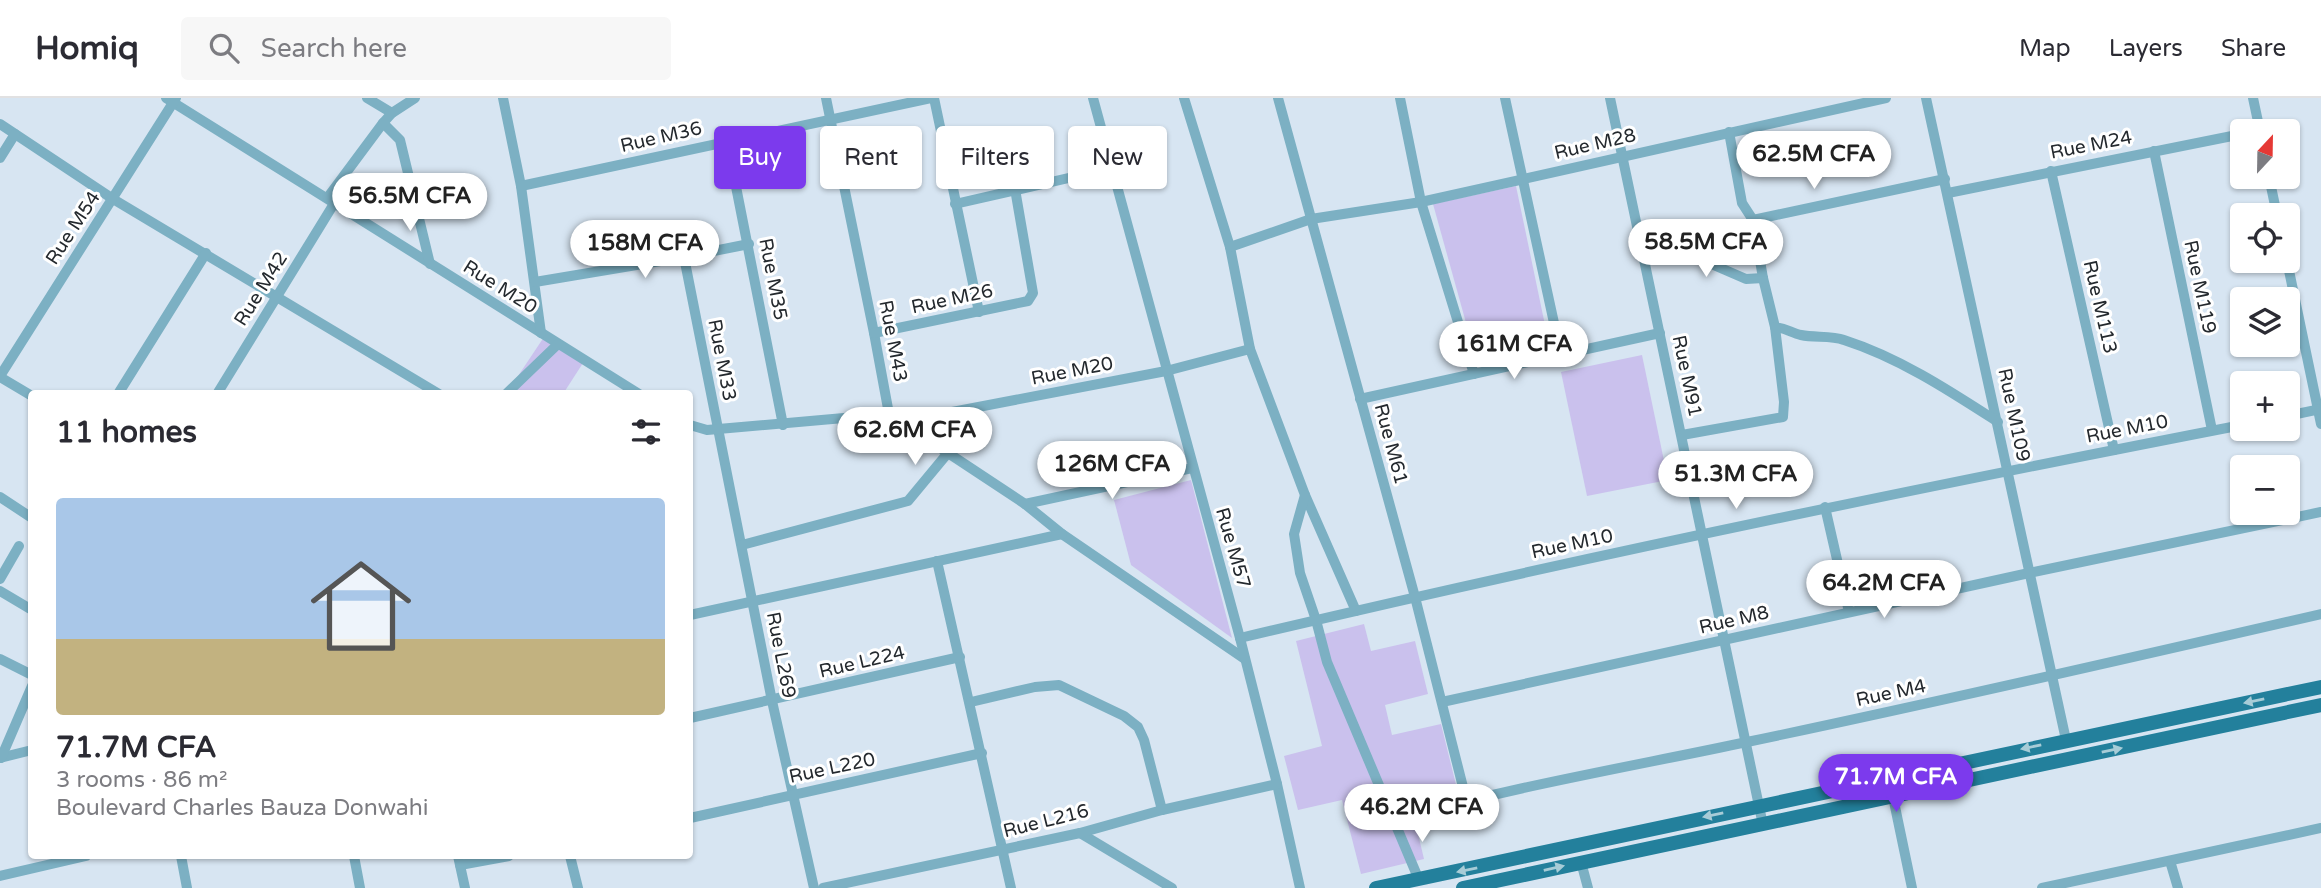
<!DOCTYPE html>
<meta charset="utf-8">
<style>
:root{--surface:#fff;--page:#f7f7f7;--text:#2b2b33;--muted:#7c7c81;--line:#e1e1e2;--accent:#7c3aed}
body{margin:0;font-family:"Varela Round",sans-serif;background:var(--page);color:var(--text);height:100vh;display:flex;flex-direction:column;font-size:26px;white-space:nowrap}
*{box-sizing:border-box;margin:0}
p{font-size:23px;color:var(--muted)}
.icon{flex:none;width:38px;height:38px;fill:none;stroke:currentColor;stroke-width:2;stroke-linecap:round;stroke-linejoin:round}
.map{position:relative;flex:1;overflow:hidden}
.details{position:absolute;left:28px;top:292px;width:665px;height:469px;display:flex;flex-direction:column;background:var(--surface);border-radius:7px;box-shadow:0 2px 5px #0004}
.details>*{flex:none}
.top-card{position:absolute;left:714px;top:28px;width:665px;height:63px;display:flex;gap:14px}
.needle{width:46px;rotate:22deg}
.fabs{position:absolute;left:2230px;top:21px;display:grid;gap:14px}
.fabs a{display:grid;place-items:center;width:70px;height:70px;border-radius:7px;background:var(--surface);box-shadow:0 2px 5px #0004;font-size:35px}
.price{position:absolute;translate:-50% -60px;padding:0 16px;border-radius:24px;background:#fff;color:#222;font-size:23px;line-height:46px;filter:drop-shadow(0 2px 4px #0008)}
.price::after{content:'';position:absolute;left:50%;top:42px;width:21px;height:16px;margin-left:-10px;background:inherit;clip-path:polygon(0 0,100% 0,50% 100%)}
.price.active{background:var(--accent);color:#fff}
ul{padding:0;list-style:none}
li{display:grid;align-content:center;gap:14px;height:371px;padding:0 28px}
li+li{border-top:2px solid var(--line)}
li span{display:grid;place-items:center;height:217px;border-radius:7px;color:#555}
li>.icon{margin-inline-start:auto}
span .icon{width:126px;height:126px;fill:#fffc;stroke-width:1}
li b{font-size:30px}
h2{display:flex;justify-content:space-between;align-items:center;height:84px;padding:0 28px;font-size:30px}
.pill{padding:0 24px;border-radius:7px;background:var(--surface);box-shadow:0 2px 5px #0004;font-size:24px;line-height:63px}
.pill.active{background:var(--accent);color:#fff}
header{display:flex;align-items:center;gap:42px;box-sizing:border-box;height:98px;padding:0 35px;background:var(--surface);border-bottom:2px solid var(--line)}
header strong{font-size:33px}
nav{display:flex;gap:38px;margin-inline-start:auto;font-size:24px}
.search{width:490px;height:63px;background:var(--page);display:flex;align-items:center;gap:18px;box-sizing:border-box;padding:0 24px;border-radius:7px;color:var(--muted);font-size:26px}
.map>svg:first-child{display:block}
.green{fill:#cac1ed}
.lines{fill:none;stroke-linecap:round;stroke-linejoin:round}
.minor{stroke:#7cb0c3;stroke-width:10}
.major{stroke:#23809c;stroke-width:14}
.oneway{fill:#a7ccd7}
.labels{text-anchor:middle;dominant-baseline:central;stroke-width:6;stroke-linejoin:round;paint-order:stroke}
.street-label{font-size:19px;fill:#24292e;stroke:#fff}
</style>
<header>
<strong>Homiq</strong>
<div class="search"><svg class="icon" aria-label="search" viewBox="0 0 24 24"><circle cx="10" cy="10" r="6"/><path d="M15 15l6 6"/></svg>Search here</div>
<nav><a>Map</a><a>Layers</a><a>Share</a></nav>
</header>
<div class="map">
<svg width="2321" height="790" viewBox="0 0 2321 790">
<rect width="100%" height="100%" fill="#d7e5f2"/>
<g class="green">
<path d="M1516,88l34,163 -72,17 -45,-162z"/>
<path d="M544,239l39,26 -20,31h-57z"/>
<path d="M1642,257l26,125 -81,16 -26,-124z"/>
<path d="M1191,382l41,158 -101,-73 -17,-65z"/>
<path d="M1364,526l7,27 44,-10 13,53 -43,11 7,30 49,-11 20,81 -47,12 10,42 -63,15 -19,-74 -44,10 -14,-54 38,-10 -26,-105z"/>
</g>
<g class="lines">
<g class="minor">
<path d="M166,0c158,98 314,198 473,296"/>
<path d="M367,0l25,15"/>
<path d="M503,0l18,88 20,147"/>
<path d="M826,0l48,235 15,81 136,90 37,30 183,125"/>
<path d="M934,0l45,214"/>
<path d="M1093,0l147,540 37,146 23,104"/>
<path d="M1184,0l46,149 20,102 55,146 51,116"/>
<path d="M1278,0l137,499 51,202"/>
<path d="M1400,0l21,104 53,172"/>
<path d="M1505,0l56,257"/>
<path d="M1610,0l153,727"/>
<path d="M1926,0l140,642"/>
<path d="M2253,0l7,33"/>
<path d="M383,25l17,17 30,124"/>
<path d="M0,26l113,75 326,195"/>
<path d="M1729,34l13,71 11,17 192,-41"/>
<path d="M727,43l56,284"/>
<path d="M2154,53l58,279"/>
<path d="M0,60l15,-24"/>
<path d="M2051,73l63,279"/>
<path d="M2269,79l8,38"/>
<path d="M521,88l410,-88"/>
<path d="M1948,95l294,-59"/>
<path d="M328,99l55,-74 9,-10 23,-15"/>
<path d="M955,106l157,-36"/>
<path d="M1753,122l10,58 12,49c10,1 17,6 26,8 14,3 30,0 43,5 56,18 106,51 154,82"/>
<path d="M1230,149l81,-28 110,-17 465,-104"/>
<path d="M684,159l88,444 42,187"/>
<path d="M1645,161l42,-3 22,7 37,16 17,-1"/>
<path d="M2287,163l34,163"/>
<path d="M535,184l149,-25 65,-13"/>
<path d="M874,235l154,-32 5,-8 -18,-104"/>
<path d="M0,278l176,-278"/>
<path d="M0,279l32,19"/>
<path d="M118,296l88,-141"/>
<path d="M217,296l118,-192"/>
<path d="M506,296l52,-50"/>
<path d="M1360,301l300,-66"/>
<path d="M2287,318l34,-7"/>
<path d="M900,324l266,-51 84,-22"/>
<path d="M690,327l17,5 182,-16"/>
<path d="M1682,337l101,-18 1,-15 -9,-75"/>
<path d="M1305,397l-11,39 6,39 16,47 11,42 92,218"/>
<path d="M0,399l32,21"/>
<path d="M1025,406l167,-36"/>
<path d="M1825,409l24,105"/>
<path d="M742,447l166,-44 39,-47"/>
<path d="M937,463l74,327"/>
<path d="M0,481l19,-33"/>
<path d="M0,493l32,19"/>
<path d="M690,517l372,-81"/>
<path d="M1240,540c332,-79 667,-148 1002,-213"/>
<path d="M0,561l32,16"/>
<path d="M971,604l64,-15 24,-2 65,31 14,11 6,13 18,70"/>
<path d="M1442,604l587,-129 292,-61"/>
<path d="M690,620l270,-61"/>
<path d="M0,660l32,-8"/>
<path d="M1,660l31,-72"/>
<path d="M1893,699l19,91"/>
<path d="M690,720l292,-65"/>
<path d="M1395,722c116,-33 234,-53 352,-78 192,-40 383,-84 574,-128"/>
<path d="M1080,735l92,55"/>
<path d="M181,758l6,32"/>
<path d="M354,758l6,32"/>
<path d="M458,758l7,32"/>
<path d="M570,758l8,32"/>
<path d="M2170,763l8,27"/>
<path d="M1581,764l7,26"/>
<path d="M460,767l49,-9"/>
<path d="M0,778l86,-20"/>
<path d="M823,790l257,-55 82,-23 115,-26"/>
<path d="M2042,790l279,-60"/>
</g>
<g class="major">
<path d="M1376,790l945,-201"/>
<path d="M1463,790l858,-183"/>
</g>
</g>
<defs><path id="oneway-solid" d="M-6-.8H1V-3.2L6.5 0L1 3.2V.8H-6Z" transform="scale(1.75)"/></defs>
<g class="oneway">
<use href="#oneway-solid" transform="translate(2254 603) rotate(168)"/>
<use href="#oneway-solid" transform="translate(2031 649) rotate(168)"/>
<use href="#oneway-solid" transform="translate(2112 652) rotate(-12)"/>
<use href="#oneway-solid" transform="translate(1713 717) rotate(168)"/>
<use href="#oneway-solid" transform="translate(1554 770) rotate(-13)"/>
<use href="#oneway-solid" transform="translate(1467 772) rotate(168)"/>
</g>
<g class="labels">
<g class="street-label">
<text transform="translate(661 39) rotate(-13)">Rue M36</text>
<text transform="translate(1595 46) rotate(-13)">Rue M28</text>
<text transform="translate(2091 47) rotate(-11)">Rue M24</text>
<text transform="translate(73 130) rotate(-57)">Rue M54</text>
<text transform="translate(773 181) rotate(79)">Rue M35</text>
<text transform="translate(500 189) rotate(32)">Rue M20</text>
<text transform="translate(2200 189) rotate(78)">Rue M119</text>
<text transform="translate(261 191) rotate(-58)">Rue M42</text>
<text transform="translate(952 201) rotate(-12)">Rue M26</text>
<text transform="translate(2100 209) rotate(77)">Rue M113</text>
<text transform="translate(893 243) rotate(79)">Rue M43</text>
<text transform="translate(722 262) rotate(79)">Rue M33</text>
<text transform="translate(1072 273) rotate(-11)">Rue M20</text>
<text transform="translate(1687 278) rotate(78)">Rue M91</text>
<text transform="translate(2014 317) rotate(78)">Rue M109</text>
<text transform="translate(2127 331) rotate(-11)">Rue M10</text>
<text transform="translate(1391 346) rotate(75)">Rue M61</text>
<text transform="translate(1572 446) rotate(-12)">Rue M10</text>
<text transform="translate(1233 450) rotate(74)">Rue M57</text>
<text transform="translate(1734 522) rotate(-13)">Rue M8</text>
<text transform="translate(781 557) rotate(79)">Rue L269</text>
<text transform="translate(862 564) rotate(-13)">Rue L224</text>
<text transform="translate(1891 595) rotate(-12)">Rue M4</text>
<text transform="translate(832 670) rotate(-12)">Rue L220</text>
<text transform="translate(1046 723) rotate(-14)">Rue L216</text>
</g>
</g>
</svg>
<div class="fabs">
<a><svg class="needle" viewBox="-14 -14 28 28"><path d="M0-13l5 13h-10z" fill="#e53935"/><path d="M0 13l5-13h-10z" fill="#7c7c81"/></svg></a>
<a><svg class="icon" aria-label="locate" viewBox="0 0 24 24"><circle cx="12" cy="12" r="6"/><path d="M12 2v4M12 18v4M2 12h4M18 12h4"/></svg></a>
<a><svg class="icon" aria-label="layers" viewBox="0 0 24 24"><path d="M12 4l9 5-9 5-9-5zM3 14l9 5 9-5"/></svg></a>
<a>+</a>
<a>−</a>
</div>
<b class="price" style="left:1814px;top:93px">62.5M CFA</b>
<b class="price" style="left:410px;top:135px">56.5M CFA</b>
<b class="price" style="left:1706px;top:181px">58.5M CFA</b>
<b class="price" style="left:645px;top:182px">158M CFA</b>
<b class="price" style="left:1514px;top:283px">161M CFA</b>
<b class="price" style="left:915px;top:369px">62.6M CFA</b>
<b class="price" style="left:1112px;top:403px">126M CFA</b>
<b class="price" style="left:1736px;top:413px">51.3M CFA</b>
<b class="price" style="left:1884px;top:522px">64.2M CFA</b>
<b class="price active" style="left:1896px;top:716px">71.7M CFA</b>
<b class="price" style="left:1422px;top:746px">46.2M CFA</b>
<div class="top-card">
<a class="pill active">Buy</a>
<a class="pill">Rent</a>
<a class="pill">Filters</a>
<a class="pill">New</a>
</div>
<section class="details">
<h2>11 homes<svg class="icon" aria-label="filters" viewBox="0 0 24 24"><path d="M4 7h16M4 17h16"/><circle cx="9" cy="7" r="2"/><circle cx="15" cy="17" r="2"/></svg></h2>
<ul>
<li><span style="background:linear-gradient(#a9c7e8 65%,#c2b280 0)"><svg class="icon" aria-label="home" viewBox="0 0 24 24"><path d="M3 11l9-7 9 7M6 9v11h12V9"/></svg></span><div><b>71.7M CFA</b><p>3 rooms · 86 m²</p><p>Boulevard Charles Bauza Donwahi</p></div></li>
</ul>
</section>
</div>
